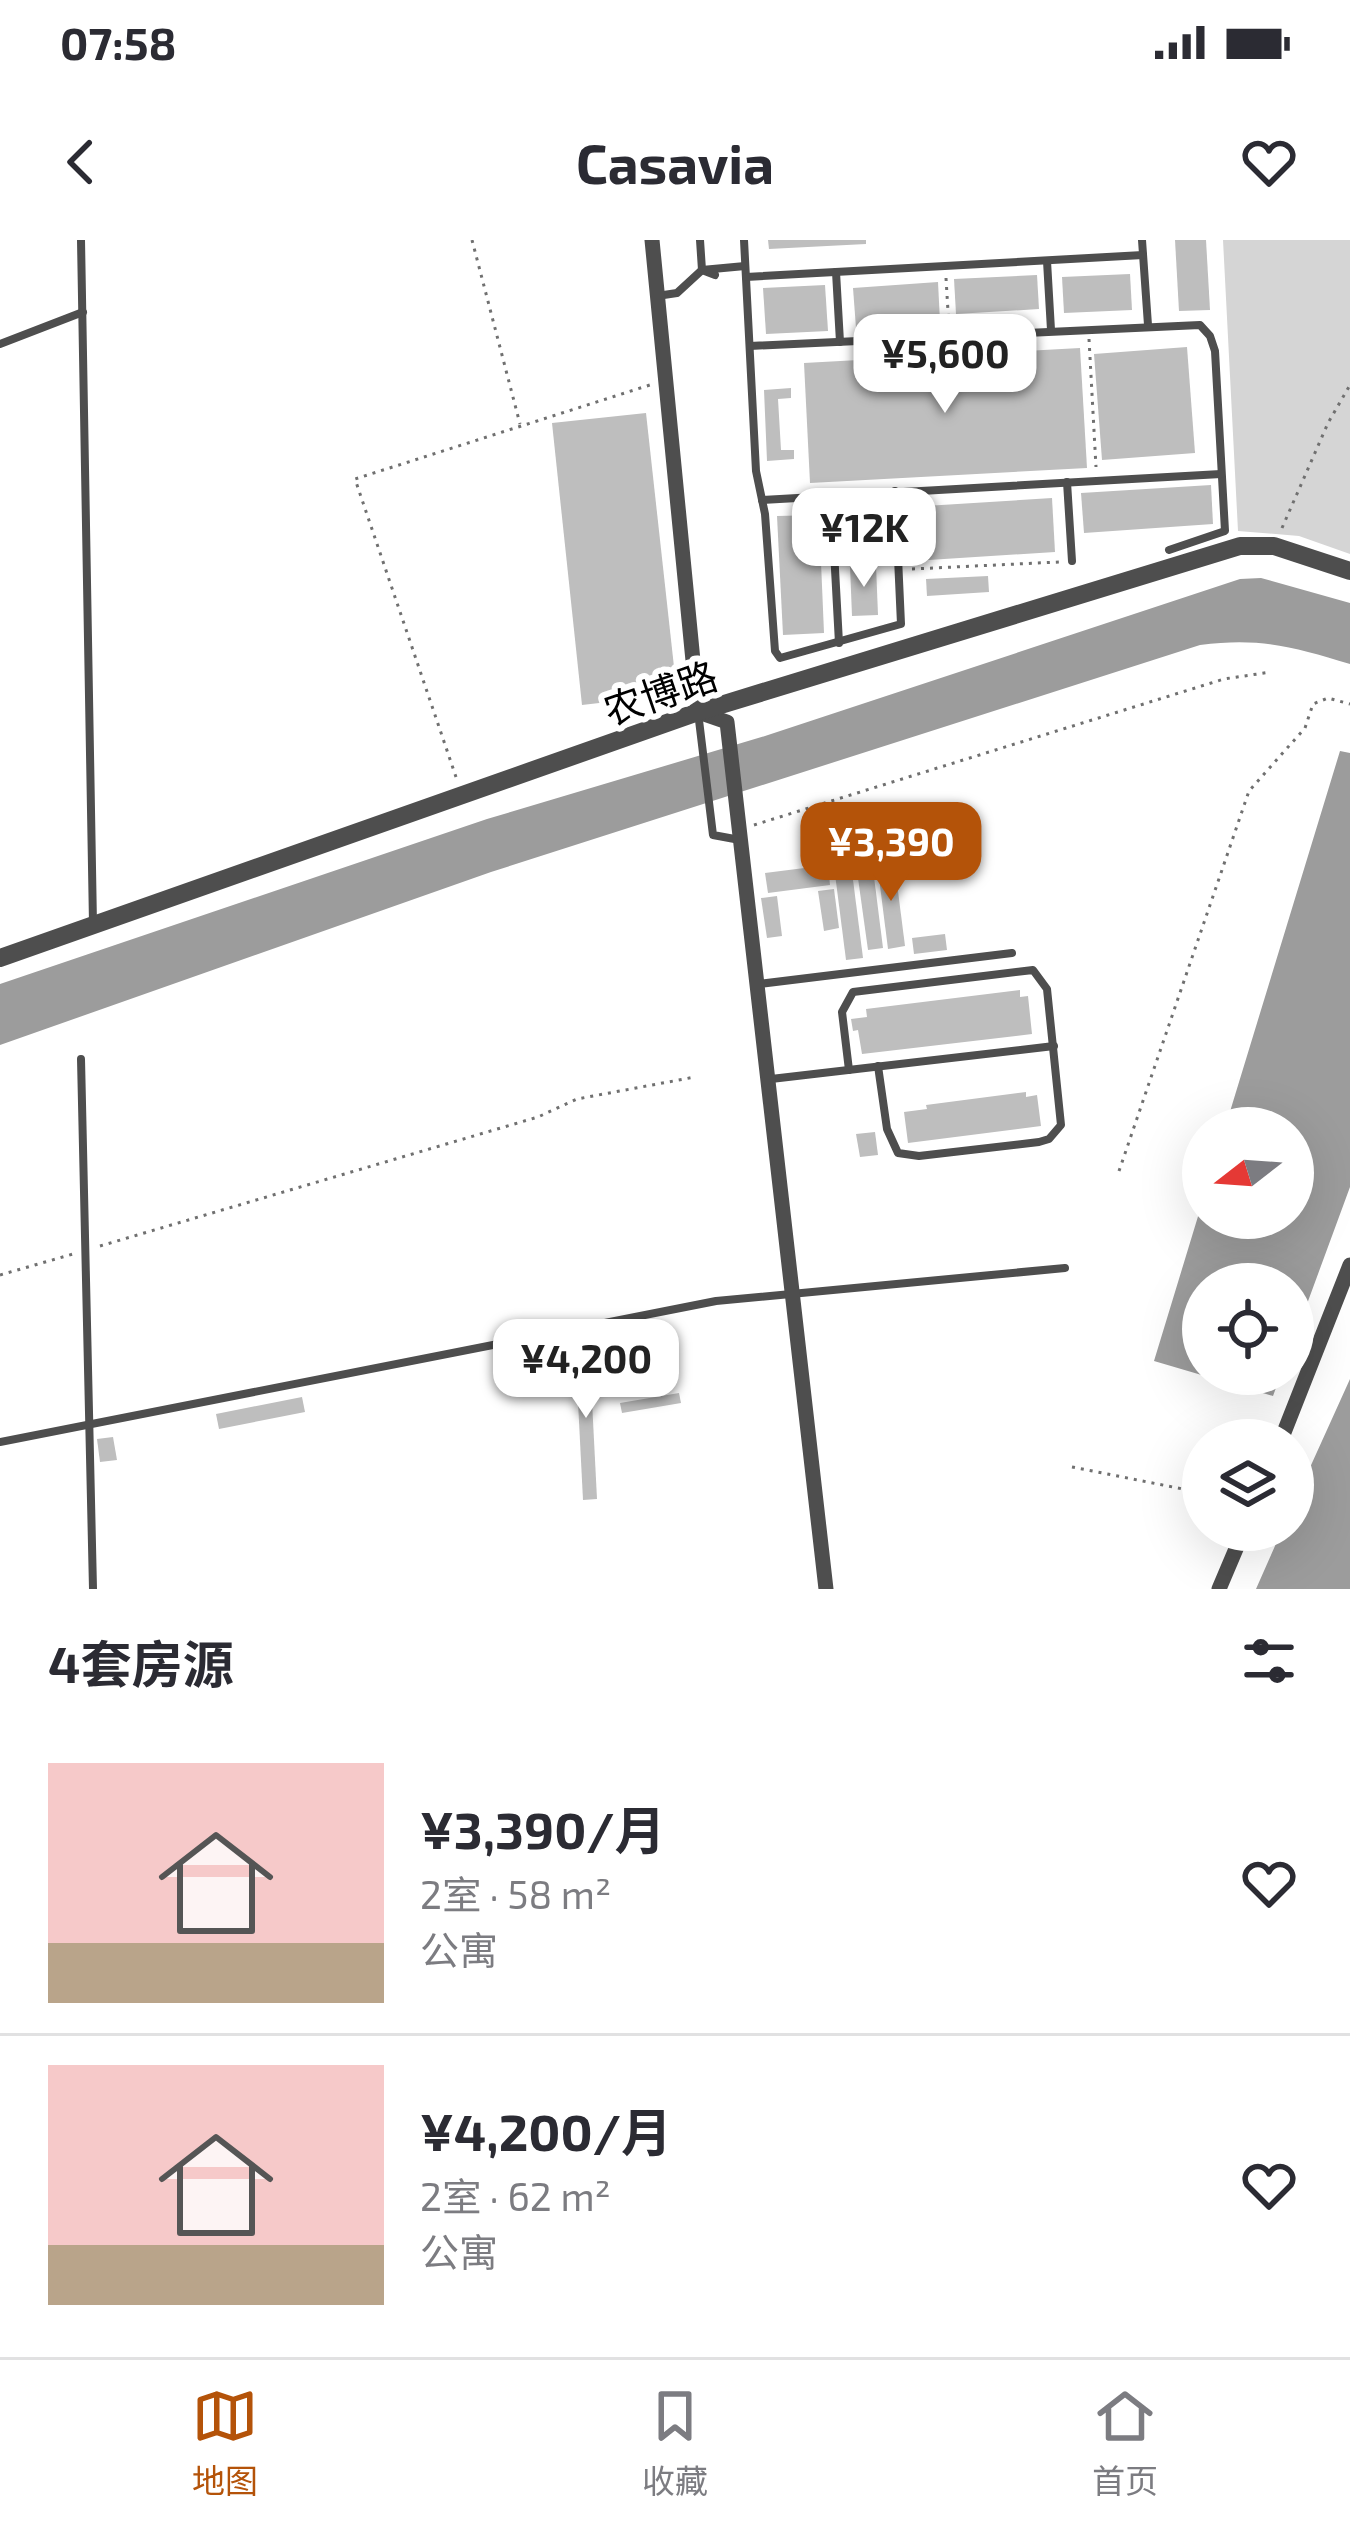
<!DOCTYPE html>
<html lang="zh">
<meta charset="utf-8">
<style>
:root{--surface:#fff;--page:#f7f7f7;--text:#2b2b33;--muted:#7c7c81;--line:#e1e1e2;--accent:#b45309}
body{margin:0;font-family:"Exo 2","Noto Sans SC",sans-serif;background:var(--page);color:var(--text);height:100vh;display:flex;flex-direction:column;font-size:45px;white-space:nowrap}
*{box-sizing:border-box;margin:0}
p{font-size:39px;color:var(--muted)}
.icon{flex:none;width:66px;height:66px;fill:none;stroke:currentColor;stroke-width:2;stroke-linecap:round;stroke-linejoin:round}
.map{position:relative;height:1349px;overflow:hidden}
.panel{display:flex;flex-direction:column;background:var(--surface);flex:1}
.panel>*{flex:none}
.needle{width:78px;rotate:253deg}
.buttons{position:absolute;left:1182px;top:867px;display:grid;gap:24px}
.buttons a{display:grid;place-items:center;width:132px;height:132px;border-radius:50%;background:var(--surface);box-shadow:0 12px 48px #0002;font-size:60px}
.price{position:absolute;translate:-50% -102px;padding:0 27px;border-radius:24px;background:#fff;color:#222;font-size:39px;line-height:78px;filter:drop-shadow(0 3px 6px #0008)}
.price::after{content:'';position:absolute;left:50%;top:72px;width:36px;height:27px;margin-left:-18px;background:inherit;clip-path:polygon(0 0,100% 0,50% 100%)}
.price.on{background:var(--accent);color:#fff}
ul{padding:0;list-style:none}
li{display:flex;align-items:center;gap:36px;height:300px;padding:0 48px}
li+li{border-top:3px solid var(--line)}
li span{display:grid;place-items:center;flex:none;width:336px;height:240px;border-radius:0px;color:#555}
li>.icon{margin-inline-start:auto}
span .icon{width:144px;height:144px;fill:#fffc;stroke-width:1}
li b{font-size:51px}
h2{display:flex;justify-content:space-between;align-items:center;height:144px;padding:0 48px;font-size:51px}
.status{display:flex;justify-content:space-between;align-items:center;height:84px;padding:0 60px;background:var(--surface);direction:ltr}
.status svg{height:33px;fill:currentColor}
header{display:flex;justify-content:space-between;align-items:center;height:156px;padding:0 48px;background:var(--surface);font-size:54px;font-weight:700}
.tab-bar{display:flex;justify-content:space-around;align-items:center;height:168px;border-top:3px solid var(--line);background:var(--surface);font-size:33px;color:var(--muted)}
.tab-bar a{display:grid;justify-items:center;gap:6px}
.tab-bar .on{color:var(--accent)}
.map>svg:first-child{display:block}
.green{fill:#d5d5d5}
.water{fill:#9c9c9c}
.building{fill:#bebebe}
.lines{fill:none;stroke-linecap:round;stroke-linejoin:round}
.path{stroke:#707070;stroke-width:3;stroke-dasharray:3 6;stroke-linecap:butt}
.service{stroke:#4e4e4e;stroke-width:8}
.minor{stroke:#4e4e4e;stroke-width:15}
.tertiary{stroke:#4e4e4e;stroke-width:18}
.labels{text-anchor:middle;dominant-baseline:central;stroke-width:12;stroke-linejoin:round;paint-order:stroke}
.street-label{font-size:39px;fill:#000;stroke:#fff}
</style>
<div class="status"><b>07:58</b><svg viewBox="0 0 49 12"><path d="M0 12V9h3v3zM5 12V6h3v6zM10 12V3h3v9zM15 12V0h3v12zM26 1h20v11H26zM47 4h2v5h-2z"/></svg></div>
<header><svg class="icon" aria-label="back" viewBox="0 0 24 24"><path d="M15 5l-7 7 7 7"/></svg>Casavia<svg class="icon" aria-label="heart" viewBox="0 0 24 24"><path d="M12 20l-8-8c-3-5 5-10 8-4 3-6 11-1 8 4z"/></svg></header>
<div class="map">
<svg width="1350" height="1349" viewBox="0 0 1350 1349">
<rect width="100%" height="100%" fill="#fff"/>
<path class="green" d="M1223,0h127v314l-51,-18 -61,-5z"/>
<g class="water">
<path d="M1261,338l89,25v61c-56,-17 -90,-27 -150,-19l-709,227 -491,173v-61l487,-165 278,-83 475,-157z"/>
<path d="M1340,511l10,2v434l-57,155v-58h-90v90h78l-8,22 -119,-35 49,-161v18h90v-90h-68z"/>
<path d="M1350,1139v210h-94l26,-59h11v-25z"/>
</g>
<g class="building">
<path d="M768,0h98v4l-97,5z"/>
<path d="M1175,0h31l4,70 -31,1z"/>
<path d="M1130,34l2,36 -68,3 -2,-36z"/>
<path d="M1037,35l2,34 -83,5 -2,-35z"/>
<path d="M938,42l2,40 -84,6 -3,-40z"/>
<path d="M825,45l3,46 -62,3 -3,-46z"/>
<path d="M1187,107l8,106 -93,7 -8,-106z"/>
<path d="M1080,108l7,120 -277,15 -6,-120z"/>
<path d="M791,148v10l-13,1 3,51h13v9l-27,2 -3,-71z"/>
<path d="M646,173l31,281 -95,11 -30,-282z"/>
<path d="M1211,245l2,39 -129,9 -3,-40z"/>
<path d="M1052,258l3,54 -142,9 -4,-54z"/>
<path d="M819,275l5,118 -41,2 -6,-119z"/>
<path d="M876,325l2,50 -26,1 -2,-50z"/>
<path d="M988,336l1,16 -62,4 -1,-17z"/>
<path d="M894,620l11,86 -17,3 -11,-87z"/>
<path d="M828,625l2,20 -62,8 -3,-20z"/>
<path d="M873,629l10,79 -15,2 -11,-79z"/>
<path d="M852,632l11,86 -17,2 -11,-86z"/>
<path d="M834,649l5,39 -15,3 -6,-40z"/>
<path d="M777,656l5,40 -15,2 -6,-40z"/>
<path d="M945,694l2,16 -33,4 -2,-16z"/>
<path d="M1020,750v7l8,-1 4,38 -170,20 -4,-24 -5,1 -2,-12 16,-2 -1,-8z"/>
<path d="M1026,852v5l11,-2 4,31 -133,17 -4,-31 23,-3 -1,-4z"/>
<path d="M875,892l3,23 -18,2 -4,-23z"/>
<path d="M589,1102l8,157 -14,1 -8,-157z"/>
<path d="M679,1153l2,10 -59,10 -2,-10z"/>
<path d="M302,1157l3,15 -86,17 -3,-15z"/>
<path d="M113,1197l4,23 -17,2 -3,-23z"/>
</g>
<g class="lines">
<g class="path">
<path d="M472,0l48,184"/>
<path d="M946,38l3,50"/>
<path d="M1089,99l7,128"/>
<path d="M1282,288l46,-105 22,-38"/>
<path d="M912,329l147,-7"/>
<path d="M456,537l-101,-298 298,-95"/>
<path d="M754,585l470,-146 47,-7"/>
<path d="M1119,931l130,-380 56,-63 8,-24 15,-6 22,6"/>
<path d="M100,1006l438,-129 39,-18 118,-22"/>
<path d="M0,1035l73,-21"/>
<path d="M1072,1227l131,26"/>
</g>
<g class="service">
<path d="M81,0l12,684"/>
<path d="M700,0l2,30 13,5"/>
<path d="M744,0l12,231 9,43 10,137 5,7 121,-34 -6,-133"/>
<path d="M1142,0l6,85"/>
<path d="M1047,21l4,69"/>
<path d="M836,32l4,70"/>
<path d="M746,37l397,-22"/>
<path d="M657,56l20,-3 25,-23 43,-4"/>
<path d="M0,104l83,-32"/>
<path d="M750,106l450,-21 10,11 5,15 10,180 -56,19"/>
<path d="M1067,242l5,79"/>
<path d="M831,255l8,148"/>
<path d="M762,260l459,-26"/>
<path d="M698,472l15,123 27,5"/>
<path d="M759,744l253,-31"/>
<path d="M81,819l12,530"/>
<path d="M849,830l-7,-58 11,-20 180,-22 14,19 14,136 -12,14 -10,3 -120,14 -21,-3 -11,-24 -9,-63"/>
<path d="M771,839l283,-33"/>
<path d="M0,1202l716,-141 349,-33"/>
</g>
<g class="minor">
<path d="M652,0l46,472 29,10 99,867"/>
<path d="M1281,1200l69,-175"/>
<path d="M1219,1349l25,-59"/>
</g>
<path class="tertiary" d="M0,718l698,-246 542,-166h34l76,25"/>
</g>
<g class="labels">
<g class="street-label">
<text transform="translate(660 452) rotate(-19)">农博路</text>
</g>
</g>
</svg>
<div class="buttons">
<a><svg class="needle" viewBox="-14 -14 28 28"><path d="M0-13l5 13h-10z" fill="#e53935"/><path d="M0 13l5-13h-10z" fill="#7c7c81"/></svg></a>
<a><svg class="icon" aria-label="locate" viewBox="0 0 24 24"><circle cx="12" cy="12" r="6"/><path d="M12 2v4M12 18v4M2 12h4M18 12h4"/></svg></a>
<a><svg class="icon" aria-label="layers" viewBox="0 0 24 24"><path d="M12 4l9 5-9 5-9-5zM3 14l9 5 9-5"/></svg></a>
</div>
<b class="price" style="left:945px;top:176px">¥5,600</b>
<b class="price" style="left:864px;top:350px">¥12K</b>
<b class="price on" style="left:891px;top:664px">¥3,390</b>
<b class="price" style="left:586px;top:1181px">¥4,200</b>
</div>
<section class="panel">
<h2>4套房源<svg class="icon" aria-label="filters" viewBox="0 0 24 24"><path d="M4 7h16M4 17h16"/><circle cx="9" cy="7" r="2"/><circle cx="15" cy="17" r="2"/></svg></h2>
<ul>
<li><span style="background:linear-gradient(#f6c9c9 75%,#b9a48a 0)"><svg class="icon" aria-label="home" viewBox="0 0 24 24"><path d="M3 11l9-7 9 7M6 9v11h12V9"/></svg></span><div><b>¥3,390/月</b><p>2室 · 58 m²</p><p>公寓</p></div><svg class="icon" aria-label="heart" viewBox="0 0 24 24"><path d="M12 20l-8-8c-3-5 5-10 8-4 3-6 11-1 8 4z"/></svg></li>
<li><span style="background:linear-gradient(#f6c9c9 75%,#b9a48a 0)"><svg class="icon" aria-label="home" viewBox="0 0 24 24"><path d="M3 11l9-7 9 7M6 9v11h12V9"/></svg></span><div><b>¥4,200/月</b><p>2室 · 62 m²</p><p>公寓</p></div><svg class="icon" aria-label="heart" viewBox="0 0 24 24"><path d="M12 20l-8-8c-3-5 5-10 8-4 3-6 11-1 8 4z"/></svg></li>
</ul>
</section>
<nav class="tab-bar">
<a class="on"><svg class="icon" aria-label="map" viewBox="0 0 24 24"><path d="M3 6l6-2 6 2 6-2v14l-6 2-6-2-6 2zM9 4v14M15 6v14"/></svg>地图</a>
<a><svg class="icon" aria-label="saved" viewBox="0 0 24 24"><path d="M7 4h10v16l-5-4-5 4z"/></svg>收藏</a>
<a><svg class="icon" aria-label="home" viewBox="0 0 24 24"><path d="M3 11l9-7 9 7M6 9v11h12V9"/></svg>首页</a>
</nav>
